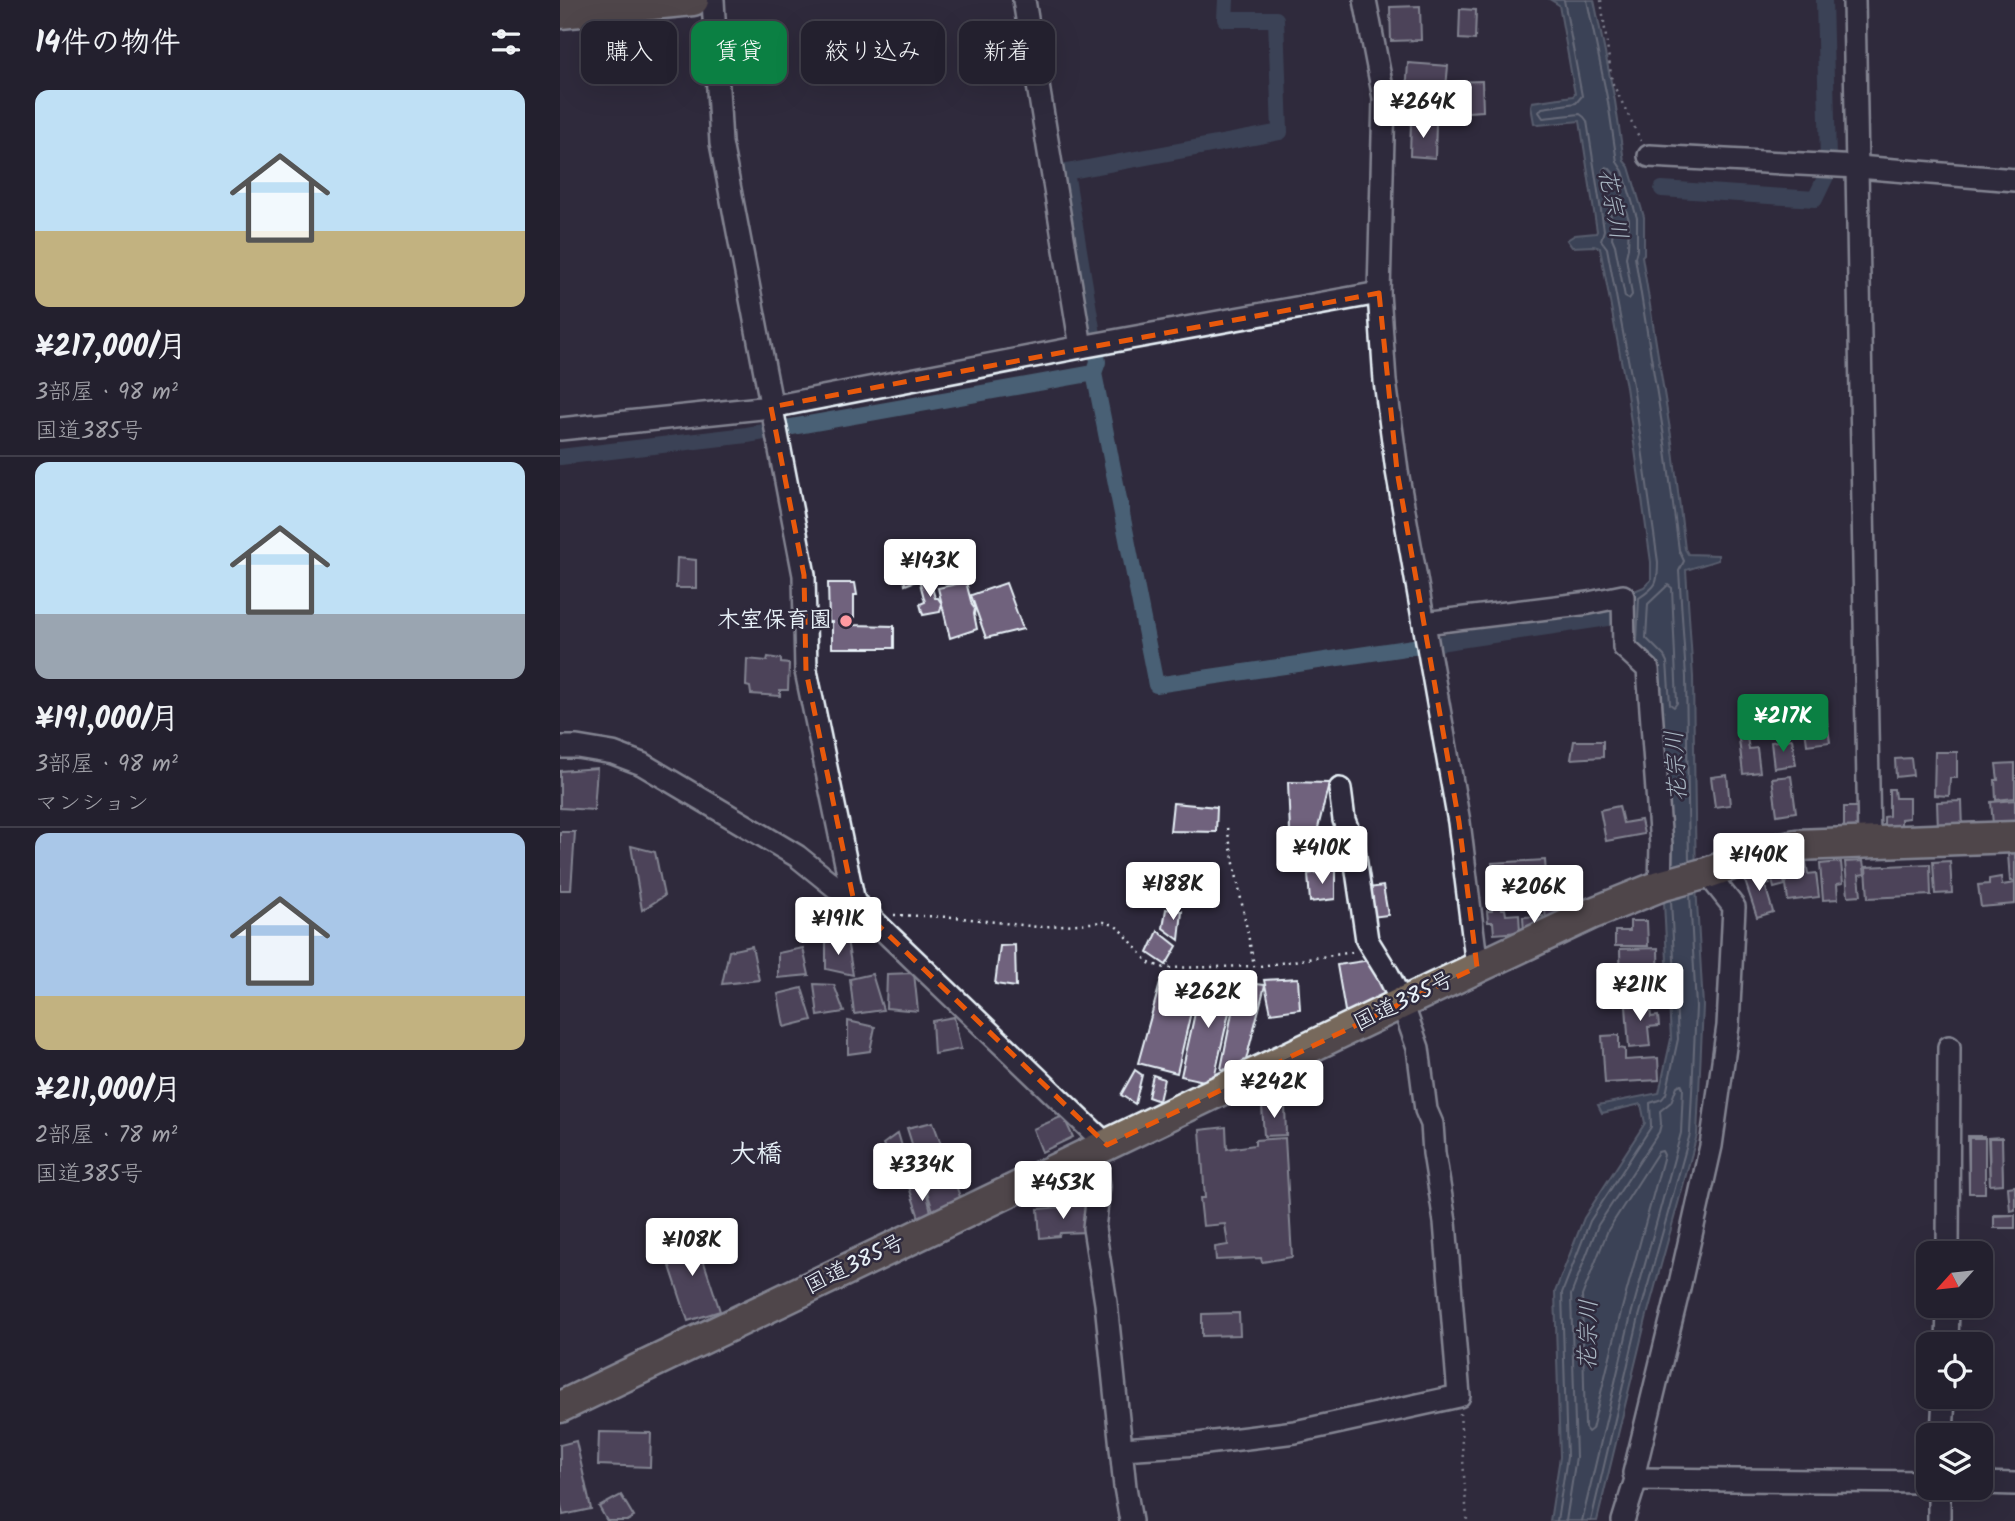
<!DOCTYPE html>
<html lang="ja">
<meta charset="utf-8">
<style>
:root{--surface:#23202e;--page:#2f2d3a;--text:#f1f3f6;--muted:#a3a3aa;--line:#403e4a;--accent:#0b8043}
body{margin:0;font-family:Kalam,"Klee One",sans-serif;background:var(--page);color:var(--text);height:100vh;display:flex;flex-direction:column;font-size:26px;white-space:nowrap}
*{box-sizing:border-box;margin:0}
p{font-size:23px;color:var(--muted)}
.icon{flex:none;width:38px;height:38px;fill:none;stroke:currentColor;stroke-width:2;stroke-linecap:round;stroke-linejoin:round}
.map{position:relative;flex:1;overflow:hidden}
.panel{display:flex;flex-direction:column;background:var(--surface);width:560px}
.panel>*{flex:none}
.hud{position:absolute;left:21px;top:21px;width:665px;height:63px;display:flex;gap:14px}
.needle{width:46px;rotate:243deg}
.fabs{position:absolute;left:1356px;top:1241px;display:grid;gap:14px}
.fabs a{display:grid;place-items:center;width:77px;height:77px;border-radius:14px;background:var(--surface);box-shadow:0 7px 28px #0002,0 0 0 2px var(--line);font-size:35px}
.price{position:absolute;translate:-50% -60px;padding:0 16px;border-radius:7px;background:#fff;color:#222;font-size:23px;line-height:46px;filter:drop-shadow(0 2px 4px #0008)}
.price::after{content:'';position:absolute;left:50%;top:42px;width:21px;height:16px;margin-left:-10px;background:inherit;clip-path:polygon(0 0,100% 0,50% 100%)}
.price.on{background:var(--accent);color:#fff}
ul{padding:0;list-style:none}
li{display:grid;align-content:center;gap:14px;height:371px;padding:0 35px}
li+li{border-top:2px solid var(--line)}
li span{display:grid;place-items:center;height:217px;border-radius:14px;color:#555}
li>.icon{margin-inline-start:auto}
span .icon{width:126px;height:126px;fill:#fffc;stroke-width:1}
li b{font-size:30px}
h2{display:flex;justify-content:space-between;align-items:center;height:84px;padding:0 35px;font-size:30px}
.pill{padding:0 24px;border-radius:14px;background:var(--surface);box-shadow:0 7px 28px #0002,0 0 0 2px var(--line);font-size:24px;line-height:63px}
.pill.on{background:var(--accent);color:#fff}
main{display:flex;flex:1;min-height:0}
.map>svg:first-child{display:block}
.water{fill:#4a6174;stroke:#899ba9;stroke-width:2}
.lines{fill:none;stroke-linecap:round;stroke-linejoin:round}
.shore{stroke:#a9b7c3;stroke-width:2}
.canal{stroke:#4a6174;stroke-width:16}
.building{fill:#70627d;stroke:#e8f1f8;stroke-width:2}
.minor-casing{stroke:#e8f1f8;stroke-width:26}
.highway-casing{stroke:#e8f1f8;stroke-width:35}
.path{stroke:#e8f1f8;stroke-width:2.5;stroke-dasharray:2 5;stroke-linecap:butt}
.minor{stroke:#2f2a3d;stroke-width:21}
.highway{stroke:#77695c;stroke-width:30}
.marked{fill:none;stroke:#e8590c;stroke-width:5;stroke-dasharray:14 9;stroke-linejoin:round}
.poi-dot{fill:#ff9aa2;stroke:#2f2a3d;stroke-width:2.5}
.labels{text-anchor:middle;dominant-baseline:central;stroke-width:5;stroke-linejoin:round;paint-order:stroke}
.poi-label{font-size:23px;font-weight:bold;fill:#e8f1f8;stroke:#2f2a3d;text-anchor:end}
.street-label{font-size:23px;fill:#e8f1f8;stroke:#2f2a3d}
.water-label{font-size:24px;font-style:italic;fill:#a9b7c3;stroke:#2f2a3d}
.quarter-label{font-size:26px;font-weight:bold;fill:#e8f1f8;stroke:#2f2a3d}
</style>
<main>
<section class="panel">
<h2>14件の物件<svg class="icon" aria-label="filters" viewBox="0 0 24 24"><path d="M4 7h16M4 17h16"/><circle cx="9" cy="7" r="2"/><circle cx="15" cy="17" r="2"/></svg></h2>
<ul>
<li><span style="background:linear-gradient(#bfe0f5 65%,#c2b280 0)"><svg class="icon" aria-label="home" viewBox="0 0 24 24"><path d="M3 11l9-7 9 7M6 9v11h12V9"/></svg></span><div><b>¥217,000/月</b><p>3部屋 · 98 m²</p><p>国道385号</p></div></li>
<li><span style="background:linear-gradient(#bfe0f5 70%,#9aa5b1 0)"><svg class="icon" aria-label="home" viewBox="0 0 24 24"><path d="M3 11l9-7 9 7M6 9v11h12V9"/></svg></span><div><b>¥191,000/月</b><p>3部屋 · 98 m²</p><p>マンション</p></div></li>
<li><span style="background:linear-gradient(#a9c7e8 75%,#c2b280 0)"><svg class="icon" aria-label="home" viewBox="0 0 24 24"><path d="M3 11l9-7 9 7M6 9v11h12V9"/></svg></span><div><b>¥211,000/月</b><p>2部屋 · 78 m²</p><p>国道385号</p></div></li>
</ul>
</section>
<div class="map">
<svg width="1455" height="1521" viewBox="0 0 1455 1521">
<rect width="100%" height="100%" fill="#2f2a3d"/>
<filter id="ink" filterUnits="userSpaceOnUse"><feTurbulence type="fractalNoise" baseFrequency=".0143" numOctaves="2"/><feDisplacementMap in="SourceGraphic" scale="14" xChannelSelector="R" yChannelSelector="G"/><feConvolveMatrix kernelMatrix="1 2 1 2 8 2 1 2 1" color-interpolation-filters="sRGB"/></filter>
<g filter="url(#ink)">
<path class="water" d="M991,0h43l21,101 9,60 5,6 15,50v37l-2,2 30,186 13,107 3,5 30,1v5l-32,10 7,107 3,208 7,121 -6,129 -51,184 -49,202h-47l10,-64 -5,-165 29,-74 61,-95 -4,-19 -39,9 -4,-8 61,-12 12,-54 -19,-372 -22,-20 2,-55 12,-5 7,-7v-18l-25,-175 -26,-139 -6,-2 -22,1 -5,-7 8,-5 21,-2 1,-2 -17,-110 -42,4 -4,-2 -3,-17 1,-4 41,-6 2,-2 -16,-89z"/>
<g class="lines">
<g class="shore">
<path d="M1004,0l18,96 -6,7 -34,5 -3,4 4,6 37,-4 4,3 3,4 17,109 -3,10 6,8 26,137 25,177c0,22 -1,24 -19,36l-2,44"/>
<path d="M1027,0l21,102 9,60 6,9 14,47v32l-2,7 30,186 14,107 5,11 -5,10 7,106 3,184"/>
<path d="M1046,167l3,1 6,7 14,45 -1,28 -2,9 6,38 -3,4 -4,-2 -10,-52 -3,-7 1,-9 -10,-59z"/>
<path d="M1108,585l4,3 5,115 -3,4 -4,-3 -3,-42 -3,-6 -18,-18 2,-34z"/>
<path d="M1102,1151l2,4 -43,157 -29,117 -4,3 -3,-4 -3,-132 26,-66 50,-78z"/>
<path d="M997,1521l10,-64 -5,-164 28,-72 61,-94 -1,-24 12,-4 4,-5 12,-55 -7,-139"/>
<path d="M1006,1521l10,-64 -5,-162 27,-70 61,-93 2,-8 -1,-13 11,-9 6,-16 4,-2 2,4 -2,45 -50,182 -49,206"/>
<path d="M1031,1521l48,-204 51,-183 6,-127 -6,-112"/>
</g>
<g class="canal">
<path d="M1264,0l4,159"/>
<path d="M1102,189l153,10 13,-27"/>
<path d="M533,334l-27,-162 214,-40 -4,-113h-51l1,-19"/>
<path d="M534,373l4,-11 -1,-7"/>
<path d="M0,457l187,-22 347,-62 62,312 452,-67"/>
</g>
</g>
<g class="building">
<path d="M860,6l1,34 -30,1 -1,-34z"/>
<path d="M900,9l16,1 -1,30 -16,-1z"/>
<path d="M848,63l40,3 -2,22 -15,-1 -2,25 -24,-2z"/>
<path d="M922,81l1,30 -31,2 -1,-31z"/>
<path d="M851,122l25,1 -1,35 -25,-2z"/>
<path d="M367,554l7,20 -29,11 -3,-23z"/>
<path d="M117,558l19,2v28h-20z"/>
<path d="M369,577l6,21h3l4,6 -2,8 -17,3 -3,-11 5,-2 -5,-19z"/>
<path d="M406,582l6,23 3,4 -1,5 3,15 -27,9 -12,-50z"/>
<path d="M268,583h27l2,12h-3v30l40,1v22h-62v-26h-3z"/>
<path d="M446,583l17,46 -37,9 -15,-43z"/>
<path d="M208,657l13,2v4l8,1 -1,26h-8v6l-29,-2 -1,-7 -4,-1 1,-27 20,2z"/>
<path d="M1265,708l5,34 -23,3 -4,-34z"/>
<path d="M1187,738l2,11 8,-1 3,24 -17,2 -4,-35z"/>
<path d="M1232,739l4,26 -22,3 -3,-26z"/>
<path d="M1014,741h29v16l-32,2z"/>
<path d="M1375,752h22v26h-7l-1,18 -15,-1z"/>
<path d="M1351,758l2,17 -17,2 -1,-18z"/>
<path d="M1455,763v35l-19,2 -1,-20h3l-2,-16z"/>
<path d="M37,768l-3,42 -34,-2v-37z"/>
<path d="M1167,775l3,30 -15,2 -4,-30z"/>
<path d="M1231,776l5,36 -19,3 -5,-37z"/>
<path d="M728,782l41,1 -12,49h-27z"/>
<path d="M1329,789h5l1,9h14v20l-8,1v9l-17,1v-12l5,-1z"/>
<path d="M1455,800v33l-21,2 -3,-33z"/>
<path d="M1402,801l1,28h-25l-1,-27z"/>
<path d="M613,803l44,4 -1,25 -46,-1z"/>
<path d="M1059,806l4,17 18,-3 3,14 -38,7 -6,-31z"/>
<rect x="1284" y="807" width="14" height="25"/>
<path d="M0,832h15l-4,58h-11z"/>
<path d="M784,845l-1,17 -32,2v-15z"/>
<path d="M71,846l24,6 9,44 -22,14z"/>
<path d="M1455,853v28h-5l-2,-27z"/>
<path d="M1245,856l3,18 8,-1 3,24 -31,4 -5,-42z"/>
<path d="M985,860l3,41 -54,3 -2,-41z"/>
<path d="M1303,861l2,13 -6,1 2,20 -13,1 -3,-34z"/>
<path d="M1390,861l2,32 -17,1 -2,-32z"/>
<path d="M1281,862l2,21 -6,1 1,15 -15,1 -3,-36z"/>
<path d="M1370,864l1,31 -63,3 -2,-31z"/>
<path d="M1220,866l5,19 -11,3 -5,-20z"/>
<path d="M775,869v30l-25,3 -2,-28z"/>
<path d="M1205,871l5,13 -5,1 8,27 -16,5 -13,-39z"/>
<path d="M639,876l3,30 -33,-9 3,-20z"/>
<path d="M1441,877l1,8 13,-2v21l-34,3 -3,-22 11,-1v-5z"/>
<path d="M823,886l5,29 -16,2 -4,-29z"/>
<path d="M932,906h8l2,3h3l1,6 13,-1 1,18 -26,2 -1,-12h-5l-1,-11h5z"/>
<path d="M1007,906l1,16 -22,1 -1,-15z"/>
<path d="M606,909l16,2 -3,29 -16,-12z"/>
<path d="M983,916l1,17 -20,1 -1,-17z"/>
<path d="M1070,921h17l1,25h-33v-15h15z"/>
<path d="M598,931l19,15 -11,19 -18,-12z"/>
<path d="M266,940h21l6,35 -27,-6z"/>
<path d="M455,945l1,42 -21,-3 5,-38z"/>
<path d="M192,946l7,34 -37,4 7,-33z"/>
<path d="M243,948l6,27 -31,3v-25z"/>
<path d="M1098,948l1,49 -38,1 -1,-49z"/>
<path d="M810,960l20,36 -39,17 -6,-2 -8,-46z"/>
<path d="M354,973l4,38 -32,-3 1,-34z"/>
<path d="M312,974l11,36 -29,4 -4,-35z"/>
<path d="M643,977l32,9 -22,97 -32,-7z"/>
<path d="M738,978l2,31 -29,4 -7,-33z"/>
<path d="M601,980l35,10 -19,83 -39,-10z"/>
<path d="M678,982l27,3 -22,87 -22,-3z"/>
<path d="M254,984l20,1 10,27 -26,4z"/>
<path d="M242,988l10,32 -28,7 -6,-33z"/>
<path d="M1089,998l2,19 7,-1 1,10 -11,1 2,19 -21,2 -3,-42h6l-1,-7z"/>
<path d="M394,1017l7,32 -27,5 -2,-33z"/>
<path d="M288,1021l27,6 -5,24 -22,3z"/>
<path d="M1059,1035v13l6,1v11l33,-2 1,22 -54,3 -3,-47z"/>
<path d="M575,1070l7,5 -7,29 -14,-9z"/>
<path d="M593,1075l11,4 -5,22 -11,-4z"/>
<path d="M725,1105l1,30 -22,1 -2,-30z"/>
<path d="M503,1116l10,21 -31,15 -9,-23z"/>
<path d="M373,1122l30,83 -28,12 -28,-89z"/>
<path d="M666,1127l1,22 28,-4v-5l30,-2 7,119 -30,5 -1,-4 -45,2 -1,-13 13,-2 -3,-21 -22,2 -3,-28h5l-5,-68z"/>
<path d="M338,1133l9,30 -13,5 -11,-24z"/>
<path d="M1408,1136h16l1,56h-16z"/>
<path d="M1441,1137l2,47h-13l-2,-46z"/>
<rect x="1409" y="1138" width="16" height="55"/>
<path d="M1429,1138h13l1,46 -13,1z"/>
<path d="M364,1181l9,40 -11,6 -13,-40z"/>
<path d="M1455,1186v24l-5,1 -2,-24z"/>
<path d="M526,1205l2,27 -28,1 -1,3 -19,2 -2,-29z"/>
<path d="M1434,1215h21v13h-20z"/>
<path d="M1455,1215v13h-21v-12z"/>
<path d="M135,1235l25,76 -32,10 -25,-76z"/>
<path d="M679,1313l1,22 -38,1v-22z"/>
<path d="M39,1432l52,1 -1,34 -52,-2z"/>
<path d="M16,1441l15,68 -28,6 -3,-14v-56z"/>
<path d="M61,1495l13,22 -7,4h-20l-8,-14z"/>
</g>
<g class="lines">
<g class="minor-casing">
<g id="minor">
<path d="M153,0l8,143 83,432 2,96 48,231"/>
<path d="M464,0l57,347"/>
<path d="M805,0l19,98 -5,195 6,88 12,90 62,351 18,145"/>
<path d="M1294,0l15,841"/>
<path d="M1089,156l209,11 157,13"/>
<path d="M0,429l211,-22 310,-60 298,-54"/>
<path d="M864,623l165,-20 34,-7 1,51 24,22 13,176 -1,41"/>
<path d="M0,747h17l36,6 29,11 155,92 57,46 253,243"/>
<path d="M534,1151l5,35 -5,42 12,75 19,184 6,34"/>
<path d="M1388,1253l1,-206"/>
<path d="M1387,1344l1,-38"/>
<path d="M1382,1435l2,-39"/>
<path d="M562,1449l76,-5 97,-12 164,-36 -14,-174 -11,-69 -2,-29 -6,-14 -8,-62 -16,-45 -14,-29 -21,-34 -14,-97 -9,-23 -4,-31"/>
<path d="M1076,1479l292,3"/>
<path d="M1421,1483l34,1"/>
<path d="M1063,1521l13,-42 -2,-6 45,-185 32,-142 17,-120 6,-119 -27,-34"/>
<path d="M1379,1521v-33"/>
</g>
</g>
<g class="highway-casing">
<g id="highway">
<path d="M0,13l133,-13"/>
<path d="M0,1407l842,-404 191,-90 67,-27 47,-13 62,-22 27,-6 219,-8"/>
</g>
</g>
<g class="path">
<path d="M1041,0l11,82 29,59"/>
<path d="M667,828l27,137"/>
<path d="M334,915l60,2 84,10 66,-5 10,3 8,6 27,32 16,5 95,-2 94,-14"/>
<path d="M900,1413l7,108"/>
</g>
<use href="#minor" class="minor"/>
<use href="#highway" class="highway"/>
</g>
</g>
<path d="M0 0H1455V1521H0ZM819,293l18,178 62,351 18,145 -370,178 -253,-243 -48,-231 -2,-96 -33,-168z" fill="#2f2a3d" fill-opacity=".55" fill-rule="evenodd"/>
<path class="marked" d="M819,293l18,178 62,351 18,145 -370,178 -253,-243 -48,-231 -2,-96 -33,-168z"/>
<circle class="poi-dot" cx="286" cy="621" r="7"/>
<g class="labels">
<g class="poi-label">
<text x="272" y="621">木室保育園</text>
</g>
<g class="street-label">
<text transform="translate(844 1002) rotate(-26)">国道385号</text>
<text transform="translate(295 1265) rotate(-26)">国道385号</text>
</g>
<g class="water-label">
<text transform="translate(1052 204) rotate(80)">花宗川</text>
<text transform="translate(1117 766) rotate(-93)">花宗川</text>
<text transform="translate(1029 1335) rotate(-89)">花宗川</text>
</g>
<g class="quarter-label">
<text x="196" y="1155">大橋</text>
</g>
</g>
</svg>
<div class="fabs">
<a><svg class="needle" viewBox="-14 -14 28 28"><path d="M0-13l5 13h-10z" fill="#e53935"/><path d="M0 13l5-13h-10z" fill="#a3a3aa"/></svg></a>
<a><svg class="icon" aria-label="locate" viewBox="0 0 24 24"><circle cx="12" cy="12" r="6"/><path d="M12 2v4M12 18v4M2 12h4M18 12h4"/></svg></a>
<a><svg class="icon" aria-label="layers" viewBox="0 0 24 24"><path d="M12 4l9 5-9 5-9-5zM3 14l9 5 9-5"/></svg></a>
</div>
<b class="price" style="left:863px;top:140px">¥264K</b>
<b class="price" style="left:370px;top:599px">¥143K</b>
<b class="price on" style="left:1223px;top:754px">¥217K</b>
<b class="price" style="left:762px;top:886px">¥410K</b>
<b class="price" style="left:1199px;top:893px">¥140K</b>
<b class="price" style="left:613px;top:922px">¥188K</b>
<b class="price" style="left:974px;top:925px">¥206K</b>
<b class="price" style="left:278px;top:957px">¥191K</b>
<b class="price" style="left:1080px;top:1023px">¥211K</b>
<b class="price" style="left:648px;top:1030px">¥262K</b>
<b class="price" style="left:714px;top:1120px">¥242K</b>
<b class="price" style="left:362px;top:1203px">¥334K</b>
<b class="price" style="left:503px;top:1221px">¥453K</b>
<b class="price" style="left:132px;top:1278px">¥108K</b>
<div class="hud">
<a class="pill">購入</a>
<a class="pill on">賃貸</a>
<a class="pill">絞り込み</a>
<a class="pill">新着</a>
</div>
</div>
</main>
